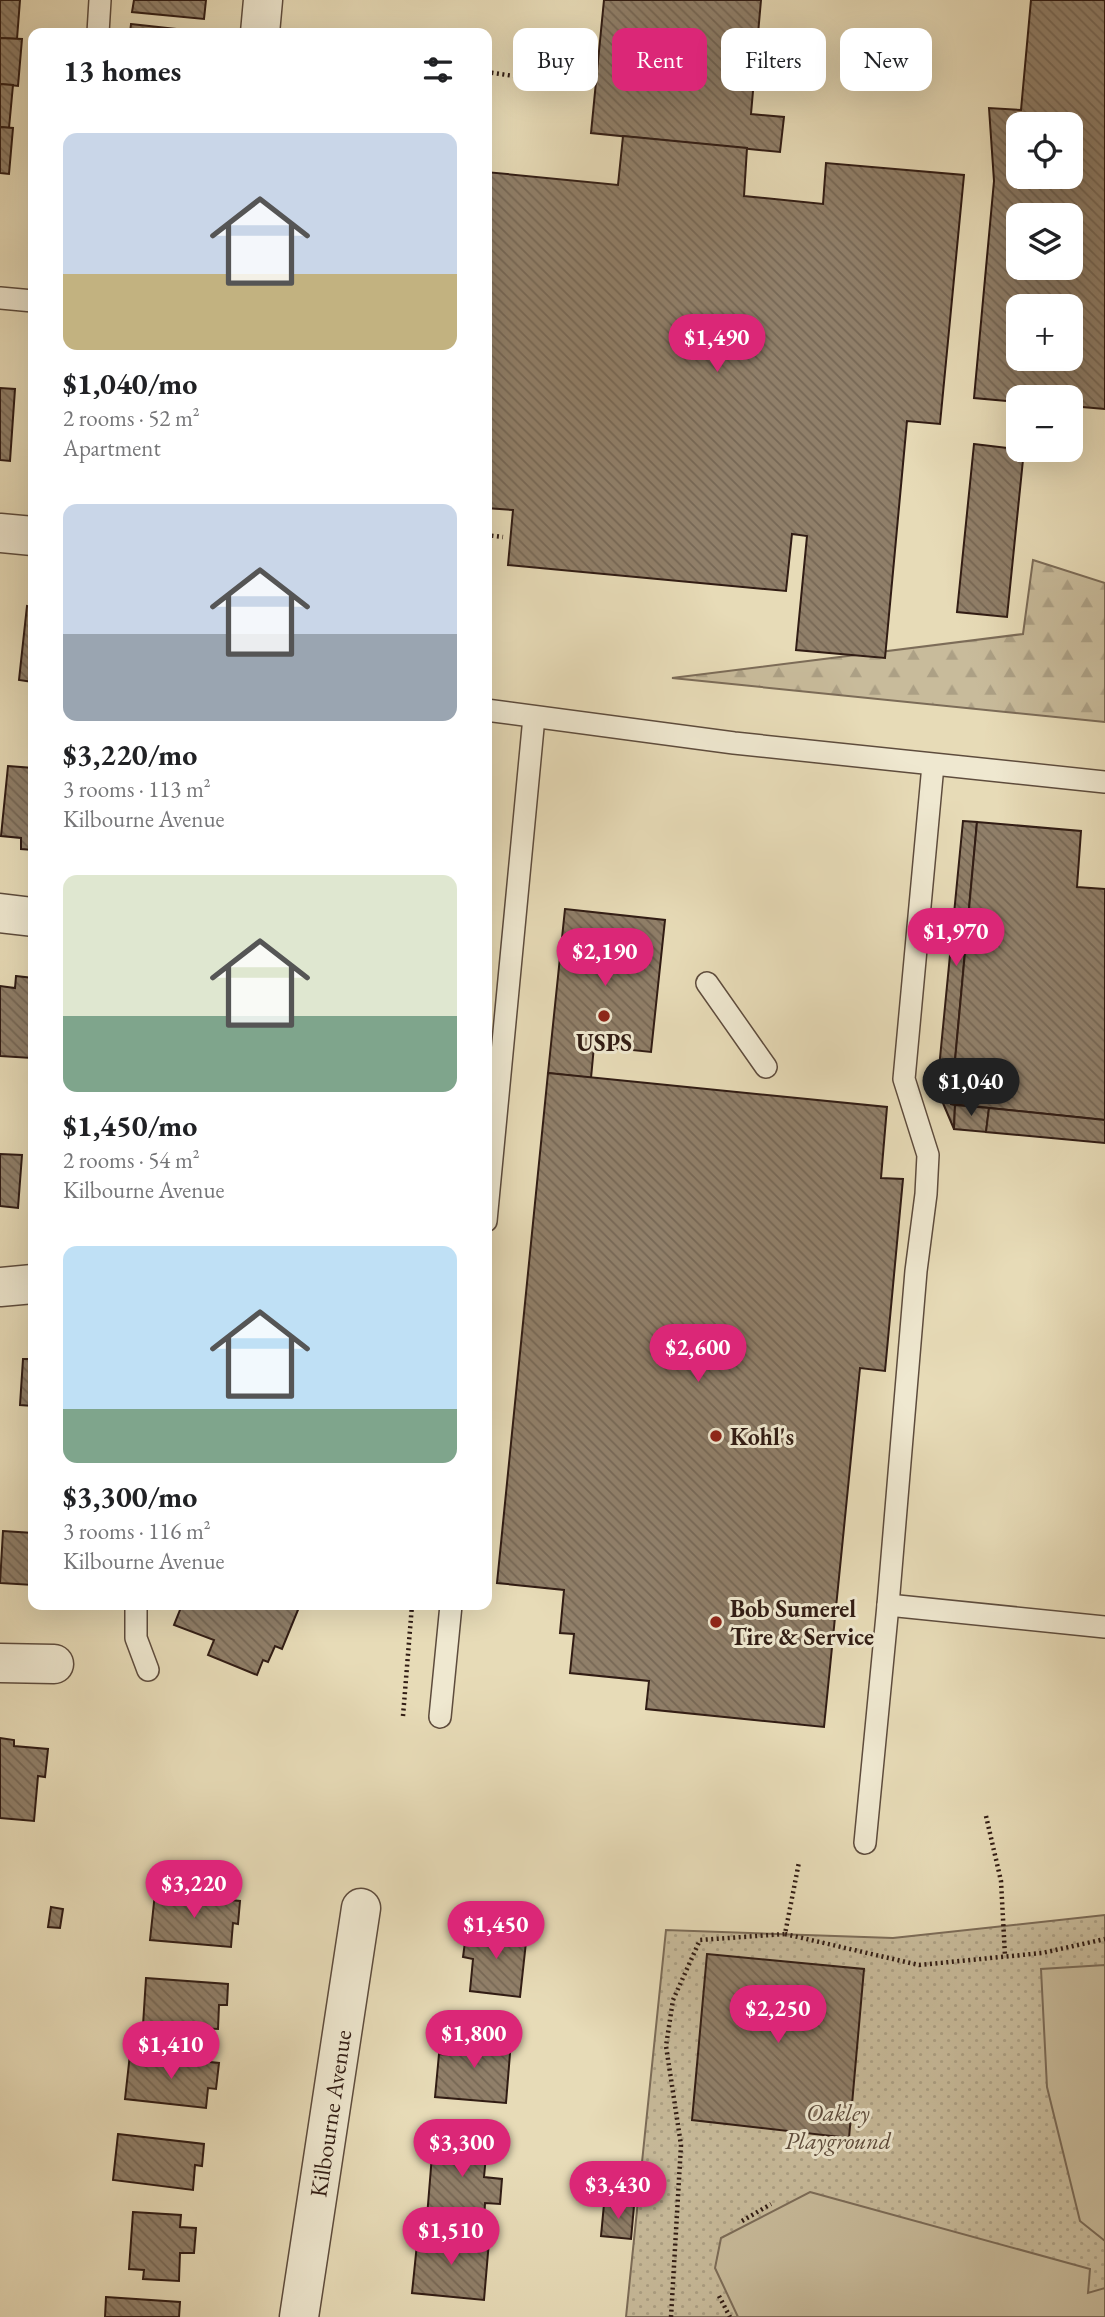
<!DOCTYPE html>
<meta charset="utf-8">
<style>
:root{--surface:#fff;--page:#f2f2f2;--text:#202124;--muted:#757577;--accent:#db2777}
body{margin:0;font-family:"EB Garamond",serif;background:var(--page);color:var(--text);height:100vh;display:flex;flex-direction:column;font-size:26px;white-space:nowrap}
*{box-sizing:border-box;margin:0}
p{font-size:23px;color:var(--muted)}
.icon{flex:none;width:38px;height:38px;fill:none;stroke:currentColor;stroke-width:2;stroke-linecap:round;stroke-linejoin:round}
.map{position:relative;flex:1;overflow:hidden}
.details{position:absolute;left:28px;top:28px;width:464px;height:1582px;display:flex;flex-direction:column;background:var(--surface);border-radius:14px;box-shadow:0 7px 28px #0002}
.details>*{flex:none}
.banner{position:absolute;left:513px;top:28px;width:486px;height:63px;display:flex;gap:14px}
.controls{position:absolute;left:1006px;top:112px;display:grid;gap:14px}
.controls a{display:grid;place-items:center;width:77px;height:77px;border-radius:14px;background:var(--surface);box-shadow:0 7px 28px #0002;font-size:35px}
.price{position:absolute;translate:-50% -60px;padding:0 16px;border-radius:24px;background:var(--accent);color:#fff;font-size:23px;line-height:46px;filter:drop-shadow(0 2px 4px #0008)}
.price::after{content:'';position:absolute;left:50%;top:42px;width:21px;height:16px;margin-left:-10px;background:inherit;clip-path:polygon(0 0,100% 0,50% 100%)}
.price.on{background:#222;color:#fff}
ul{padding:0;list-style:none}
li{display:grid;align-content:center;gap:14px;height:371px;padding:0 35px}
li span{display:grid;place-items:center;height:217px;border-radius:14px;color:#555}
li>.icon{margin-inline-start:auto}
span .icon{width:126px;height:126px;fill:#fffc;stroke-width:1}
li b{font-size:30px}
h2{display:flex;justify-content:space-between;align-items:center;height:84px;padding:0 35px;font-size:30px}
.pill{padding:0 24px;border-radius:14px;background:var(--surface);box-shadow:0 7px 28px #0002;font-size:24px;line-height:63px}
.pill.on{background:var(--accent);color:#fff}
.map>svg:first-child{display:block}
.grass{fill:url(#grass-dots);stroke:#7c6c58;stroke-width:2}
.forest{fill:url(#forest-firs);stroke:#7c6c58;stroke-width:2}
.garden{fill:#c8bb9b;stroke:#7c6c58;stroke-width:2}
.building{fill:url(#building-back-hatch);stroke:#311c14;stroke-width:2;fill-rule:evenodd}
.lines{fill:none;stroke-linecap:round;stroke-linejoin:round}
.lane-casing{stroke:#5e4c3d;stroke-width:24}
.street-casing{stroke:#5e4c3d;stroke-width:41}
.path{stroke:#311c14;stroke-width:4.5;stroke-dasharray:2 3.5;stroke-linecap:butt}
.lane{stroke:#efe8d0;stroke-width:21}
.street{stroke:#efe8d0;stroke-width:38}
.poi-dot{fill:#8f2418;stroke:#efe8d0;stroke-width:2.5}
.labels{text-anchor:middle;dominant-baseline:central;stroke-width:6;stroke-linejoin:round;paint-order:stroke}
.poi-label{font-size:24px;font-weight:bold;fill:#311c14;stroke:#efe8d0;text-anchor:start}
.park-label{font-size:24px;font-style:italic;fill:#5e4c3c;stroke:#efe8d0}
.street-label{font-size:24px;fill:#311c14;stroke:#efe8d0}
</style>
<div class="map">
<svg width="1105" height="2317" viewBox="0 0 1105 2317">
<defs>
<pattern id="grass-dots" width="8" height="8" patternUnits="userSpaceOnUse" patternTransform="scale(1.75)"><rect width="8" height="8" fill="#c8bb9b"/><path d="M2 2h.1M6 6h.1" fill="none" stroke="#aca085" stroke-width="1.8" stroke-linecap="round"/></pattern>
<pattern id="forest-firs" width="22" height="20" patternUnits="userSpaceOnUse" patternTransform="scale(1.75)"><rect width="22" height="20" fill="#c8bb9b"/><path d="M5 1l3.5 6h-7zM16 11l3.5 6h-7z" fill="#aca085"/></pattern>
<pattern id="building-back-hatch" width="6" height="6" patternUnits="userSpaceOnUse" patternTransform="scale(1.75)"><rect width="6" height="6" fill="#907f69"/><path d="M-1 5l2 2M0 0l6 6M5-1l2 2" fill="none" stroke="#766755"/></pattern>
</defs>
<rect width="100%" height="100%" fill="#e7dbb7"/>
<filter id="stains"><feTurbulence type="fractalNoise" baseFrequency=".00286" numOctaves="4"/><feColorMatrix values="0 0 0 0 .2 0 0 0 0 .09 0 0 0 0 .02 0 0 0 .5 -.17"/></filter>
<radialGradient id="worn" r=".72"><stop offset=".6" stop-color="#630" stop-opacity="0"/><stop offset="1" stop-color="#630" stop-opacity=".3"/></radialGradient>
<path class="grass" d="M1105,1915v402h-479l40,-387 227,8z"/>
<path class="forest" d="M1033,560l72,23v139l-433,-44 351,-44z"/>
<g class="garden">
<path d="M1105,1965v276l-25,-20 -33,-134 -6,-118z"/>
<path d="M810,2192l280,77 -2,24 17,-5v29h-367l-23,-49 6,-30z"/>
</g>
<g class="building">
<path d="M0,0h20l-3,39 -17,-1z"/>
<path d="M134,0h72l-2,19 -72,-7z"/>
<path d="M604,0h157l-10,114 33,3 -4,35 -189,-19z"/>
<path d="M1031,0h74v409l-34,-3v-9h-53v5l-44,-4 20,-217 -5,-73 32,2zM1018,124h53v53h-53zM1018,215h53v53h-53zM1018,306h53v53h-53z"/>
<path d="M131,24l72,8v1h-73z"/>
<path d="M0,38l22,1 -4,47 -18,-2z"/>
<path d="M0,84l13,1 -4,43 -9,-1z"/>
<path d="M0,127l13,1 -4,46 -9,-1z"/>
<path d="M623,136l124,12 -3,48 79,8 3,-41 138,12 -24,249 -33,-3 -22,237 -89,-8 11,-114 -15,-2 -6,57 -278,-26 5,-55 -27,-2v-336l132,13z"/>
<path d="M0,388l15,1 -5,72 -10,-1z"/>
<path d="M974,444l50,6 -17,167 -50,-5z"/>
<path d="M27,606l6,1v75l-14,-2z"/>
<path d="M8,766l25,2v82l-12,-1v-11l-20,-2z"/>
<path d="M963,821l14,1 -26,282 4,1 -1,24 -17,-40z"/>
<path d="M977,822l104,9 -4,56 28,2v231l-154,-16z"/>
<path d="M565,909l100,11 -14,132 -57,-6 -3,32 -43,-5z"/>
<path d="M16,976l17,2 -2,80 -31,-2v-70l15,2z"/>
<path d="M548,1073l339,34 -6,71 22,1 -18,192 -25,-3 -36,359 -178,-18 3,-28 -79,-8 4,-39 -14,-1 4,-43 -67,-7z"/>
<path d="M955,1105l34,3 -3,24 -32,-3z"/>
<path d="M989,1108l116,12v23l-119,-11z"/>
<path d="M0,1154l22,1 -4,53 -18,-2z"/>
<path d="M23,1359h10v47l-13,-1z"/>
<path d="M3,1531l30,2v52l-33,-2z"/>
<path d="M182,1605h118l-18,44 -7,-3 -7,16 -5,-2 -6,15 -49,-20 6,-15 -40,-15z"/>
<path d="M0,1738l14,2v6l34,3 -3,28 -7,-1 -4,45 -34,-3z"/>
<path d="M155,1893l85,8 -2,23 -5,-1 -2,24 -81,-7z"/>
<path d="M51,1907l12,2 -3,19 -12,-1z"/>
<path d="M467,1927l60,6 -7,64 -50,-6 3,-32 -10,-2z"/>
<path d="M707,1954l157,15 -15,169 -157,-18z"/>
<path d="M146,1978l82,6 -1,21h-8l-1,24 -75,-4z"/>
<path d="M450,2035l61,6 -5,62 -71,-6 4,-43 10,1z"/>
<path d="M130,2054l89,9 -3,26 -8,-1 -2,20 -81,-9z"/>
<path d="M442,2130l46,4 -4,43 18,2 -2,25 -15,-1 -1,19 -57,-5 5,-62h8z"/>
<path d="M118,2134l86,10 -2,22 -7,-1 -2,25 -80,-10z"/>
<path d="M604,2204l30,2 -3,33 -30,-3z"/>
<path d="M133,2212l48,3 -1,12 16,1 -2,25h-14l-1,28 -36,-2 1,-9 -15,-1z"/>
<path d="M418,2234l71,7 -5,59 -72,-7z"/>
<path d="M106,2297l74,5 -1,15h-74z"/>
</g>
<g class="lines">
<g class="lane-casing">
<g id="lane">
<path d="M98,33l2,-33"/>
<path d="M0,298l33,3"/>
<path d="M486,710l248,33 371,39"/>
<path d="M707,983l59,84"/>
<path d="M486,1221l48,-504"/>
<path d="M136,1605v33l12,32"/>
<path d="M888,1605l217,22"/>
<path d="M440,1717l11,-112"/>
<path d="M865,1843l23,-238 28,-334 10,-77 2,-39 -24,-76 29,-314"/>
</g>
</g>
<g class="street-casing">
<g id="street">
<path d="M260,33l3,-33"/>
<path d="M0,533l33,3"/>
<path d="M0,913l33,4"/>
<path d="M0,1287l33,-3"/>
<path d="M0,1663l54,1"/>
<path id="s1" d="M299,2317l62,-409"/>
</g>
</g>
<g class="path">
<path d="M486,72l28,4"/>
<path d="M486,535l17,2"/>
<path d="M403,1716l9,-111"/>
<path d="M986,1816l15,65 4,75"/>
<path d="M785,1934l134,31 123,-12 63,-14"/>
<path d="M742,2221l29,-17"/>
<path d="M719,2296l11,21"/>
<path d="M671,2317l10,-172 -15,-99 7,-46 27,-60 85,-6 14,-72"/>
</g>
<use href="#lane" class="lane"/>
<use href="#street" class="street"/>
</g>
<g class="poi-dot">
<circle cx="604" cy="1016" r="7"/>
<circle cx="716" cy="1436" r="7"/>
<circle cx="716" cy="1622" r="7"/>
</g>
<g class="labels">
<g class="poi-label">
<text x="604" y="1042" text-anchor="middle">USPS</text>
<text x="730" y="1436">Kohl's</text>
<text x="730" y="1608">Bob Sumerel<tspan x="730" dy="28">Tire &amp; Service</tspan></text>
</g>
<g class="park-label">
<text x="838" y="2112">Oakley<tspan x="838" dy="28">Playground</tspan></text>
</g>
<g class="street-label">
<text stroke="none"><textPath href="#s1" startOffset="206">Kilbourne Avenue</textPath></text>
</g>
</g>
<rect width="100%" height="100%" filter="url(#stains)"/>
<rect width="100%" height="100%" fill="url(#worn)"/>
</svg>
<div class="controls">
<a><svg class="icon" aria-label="locate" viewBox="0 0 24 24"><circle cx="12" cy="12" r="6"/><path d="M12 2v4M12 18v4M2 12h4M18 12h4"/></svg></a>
<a><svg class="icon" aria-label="layers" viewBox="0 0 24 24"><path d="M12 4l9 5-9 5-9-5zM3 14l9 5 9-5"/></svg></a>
<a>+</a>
<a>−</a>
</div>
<b class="price" style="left:717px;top:374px">$1,490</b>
<b class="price" style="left:956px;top:968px">$1,970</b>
<b class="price" style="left:605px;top:988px">$2,190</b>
<b class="price on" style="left:971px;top:1118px">$1,040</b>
<b class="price" style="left:698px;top:1384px">$2,600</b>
<b class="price" style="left:194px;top:1920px">$3,220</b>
<b class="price" style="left:496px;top:1961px">$1,450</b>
<b class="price" style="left:778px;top:2045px">$2,250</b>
<b class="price" style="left:474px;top:2070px">$1,800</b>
<b class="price" style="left:171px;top:2081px">$1,410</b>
<b class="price" style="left:462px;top:2179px">$3,300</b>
<b class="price" style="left:618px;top:2221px">$3,430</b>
<b class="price" style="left:451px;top:2267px">$1,510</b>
<div class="banner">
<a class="pill">Buy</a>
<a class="pill on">Rent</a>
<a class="pill">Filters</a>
<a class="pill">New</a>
</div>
<section class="details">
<h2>13 homes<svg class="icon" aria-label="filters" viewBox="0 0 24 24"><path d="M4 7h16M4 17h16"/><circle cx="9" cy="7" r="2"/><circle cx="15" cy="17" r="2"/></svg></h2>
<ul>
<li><span style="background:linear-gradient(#c9d6e8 65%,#c2b280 0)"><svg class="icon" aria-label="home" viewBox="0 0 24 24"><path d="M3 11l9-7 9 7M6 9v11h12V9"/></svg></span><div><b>$1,040/mo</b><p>2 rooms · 52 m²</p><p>Apartment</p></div></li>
<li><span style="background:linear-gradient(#c9d6e8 60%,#9aa5b1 0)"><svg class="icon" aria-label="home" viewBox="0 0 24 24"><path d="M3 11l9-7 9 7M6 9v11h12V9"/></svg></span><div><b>$3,220/mo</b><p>3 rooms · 113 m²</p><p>Kilbourne Avenue</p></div></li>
<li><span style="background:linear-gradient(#dfe7d0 65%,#7fa58c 0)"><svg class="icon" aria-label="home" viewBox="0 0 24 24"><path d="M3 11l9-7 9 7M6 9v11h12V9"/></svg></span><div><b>$1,450/mo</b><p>2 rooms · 54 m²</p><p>Kilbourne Avenue</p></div></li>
<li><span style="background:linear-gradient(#bfe0f5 75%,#7fa58c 0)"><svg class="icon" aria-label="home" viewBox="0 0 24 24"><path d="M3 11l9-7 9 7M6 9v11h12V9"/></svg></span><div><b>$3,300/mo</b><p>3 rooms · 116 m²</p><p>Kilbourne Avenue</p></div></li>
</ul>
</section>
</div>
